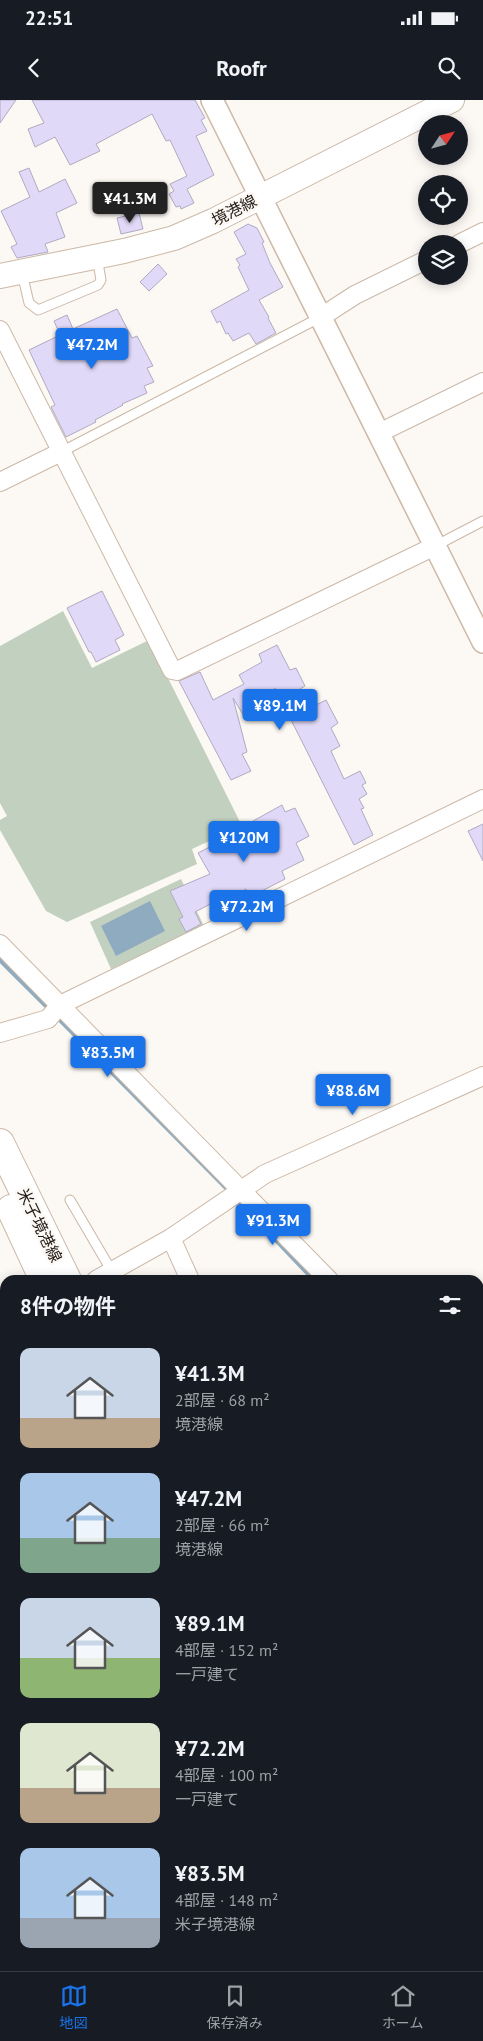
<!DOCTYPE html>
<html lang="ja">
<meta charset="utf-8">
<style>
:root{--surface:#171b24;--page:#20242c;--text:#f1f3f6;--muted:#9ea1a6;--line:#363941;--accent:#1a73e8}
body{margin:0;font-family:"PT Sans","Noto Sans JP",sans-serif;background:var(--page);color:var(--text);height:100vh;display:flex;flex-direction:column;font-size:19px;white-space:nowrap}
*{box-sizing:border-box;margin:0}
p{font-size:16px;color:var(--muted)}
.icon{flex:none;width:28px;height:28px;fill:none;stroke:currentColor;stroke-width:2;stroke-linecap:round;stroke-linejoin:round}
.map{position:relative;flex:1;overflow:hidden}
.side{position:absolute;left:0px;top:1175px;width:484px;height:696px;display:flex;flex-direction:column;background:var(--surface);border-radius:15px 15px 0 0;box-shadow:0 2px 12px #0003}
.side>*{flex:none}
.needle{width:32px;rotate:54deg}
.buttons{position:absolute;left:418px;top:15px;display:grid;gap:10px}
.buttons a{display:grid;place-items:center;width:50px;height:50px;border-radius:50%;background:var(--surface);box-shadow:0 2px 12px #0003;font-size:25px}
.price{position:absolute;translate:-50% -42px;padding:0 11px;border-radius:5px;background:var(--accent);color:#fff;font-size:16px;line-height:32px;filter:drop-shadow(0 1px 2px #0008)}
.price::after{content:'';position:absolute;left:50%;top:30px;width:15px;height:11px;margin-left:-8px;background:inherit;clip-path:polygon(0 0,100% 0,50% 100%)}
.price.current{background:#222;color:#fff}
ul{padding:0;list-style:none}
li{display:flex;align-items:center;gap:15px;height:125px;padding:0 20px}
li span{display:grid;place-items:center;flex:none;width:140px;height:100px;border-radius:10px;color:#555}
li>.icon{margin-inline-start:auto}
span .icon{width:60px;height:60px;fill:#fffc;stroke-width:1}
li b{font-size:21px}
h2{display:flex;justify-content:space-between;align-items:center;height:60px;padding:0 20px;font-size:21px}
.status{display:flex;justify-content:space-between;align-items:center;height:35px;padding:0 25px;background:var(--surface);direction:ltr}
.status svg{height:14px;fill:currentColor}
header{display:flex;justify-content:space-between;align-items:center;height:65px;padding:0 20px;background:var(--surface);font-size:22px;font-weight:800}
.tab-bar{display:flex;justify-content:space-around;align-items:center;height:70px;border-top:1px solid var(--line);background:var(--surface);font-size:14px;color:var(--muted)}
.tab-bar a{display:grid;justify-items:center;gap:2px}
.tab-bar .current{color:var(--accent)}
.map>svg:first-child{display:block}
.green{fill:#c2d1bf}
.water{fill:#8eabbf}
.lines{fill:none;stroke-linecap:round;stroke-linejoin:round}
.stream{stroke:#8eabbf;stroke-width:4.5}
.building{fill:#e1d9f8;stroke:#b0aac1}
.service-casing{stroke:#ccb8a6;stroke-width:11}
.minor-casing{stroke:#ccb8a6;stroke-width:20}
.tertiary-casing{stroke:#ccb8a6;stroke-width:24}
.secondary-casing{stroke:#ccb8a6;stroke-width:26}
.primary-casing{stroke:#ccb8a6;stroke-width:30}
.trunk-casing{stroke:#ccb8a6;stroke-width:30}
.service{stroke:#fff;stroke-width:9}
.minor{stroke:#fff;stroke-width:18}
.tertiary{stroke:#fff;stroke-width:21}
.secondary{stroke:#fff;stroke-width:24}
.primary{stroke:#fff;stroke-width:28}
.trunk{stroke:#fff;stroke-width:28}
.labels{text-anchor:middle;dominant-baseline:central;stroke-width:5;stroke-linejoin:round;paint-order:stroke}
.street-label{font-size:16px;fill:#201912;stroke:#fcf8f4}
</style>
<div class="status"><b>22:51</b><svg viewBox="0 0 49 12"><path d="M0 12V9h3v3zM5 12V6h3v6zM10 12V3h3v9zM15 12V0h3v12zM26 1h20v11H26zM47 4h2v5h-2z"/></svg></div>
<header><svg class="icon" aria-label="back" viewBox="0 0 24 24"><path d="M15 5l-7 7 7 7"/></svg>Roofr<svg class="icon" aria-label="search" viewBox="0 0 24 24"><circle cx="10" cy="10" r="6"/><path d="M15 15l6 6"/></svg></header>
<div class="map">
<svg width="483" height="1871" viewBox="0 0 483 1871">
<rect width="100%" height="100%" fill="#fcf8f4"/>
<g class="green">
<path d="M63,511l29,57 57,-28 93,186 -50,23 5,15 -130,58 -21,-11 -46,-81v-10l7,-4 -7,-13v-157z"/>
<path d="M181,779l23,47 -93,43 -21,-47z"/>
</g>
<path class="water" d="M150,801l15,30 -49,25 -15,-30z"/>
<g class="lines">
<g class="stream">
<path d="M0,860l50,50"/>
<path d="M56,916l175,177"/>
<path d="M237,1099l77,81"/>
<path d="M479,1347l4,4"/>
<path d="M479,1837l4,-2"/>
<path d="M394,1870l10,-4"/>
</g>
</g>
<g class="building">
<path d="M0,0h16l-16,23z"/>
<path d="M32,0h163l10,18 -4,2 6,11 -11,5 18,39 -27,14 7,14 -13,6 -1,-3 -4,1 -7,-13 5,-3 -4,-7 17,-8 -17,-36 -4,1 -14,-27 -56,30 4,7 -30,14 -15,-28 -20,10 -7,-18 16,-6z"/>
<path d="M29,68l10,24 26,-13 12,24 -21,10 9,24 -20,7 3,8 -31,6 -6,-11 6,-3 -16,-33 29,-14 -11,-25z"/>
<path d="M139,113l4,16 -22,5 -4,-16z"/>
<path d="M248,124l9,4 7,14 -2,1 8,20 13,24 -24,13 10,17 -1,1 8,15 -20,11 -7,-11 -16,8 -5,-8 -2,1 -6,-13 -3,2 -6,-12 38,-21 -11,-23 2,-2 -4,-6 10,-5 -12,-22z"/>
<path d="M158,164l9,10 -18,17 -9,-9z"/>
<path d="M117,209l15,29 5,-2 16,30 -6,2 7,14 -10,4 3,7 -25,11 1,1 -28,15 1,2 -30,15 -15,-30 4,-2 -26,-55 31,-15 -6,-14 13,-6 6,14z"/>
<path d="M102,491l22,44 -9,5 5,10 -24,12 -5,-10h-2l-22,-44z"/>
<path d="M277,545l13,25 6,-2 9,18 -5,3 10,19 16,-8 12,23 -7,5 9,18 -9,5 13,28 16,-8 6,12 -4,2 5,9 -8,5 5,9 -3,1 12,26 -19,10 -79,-157 -20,19 3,3 -11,11 -14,-23 14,54 -5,2 9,17 -20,9 -52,-99 21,-9 13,28 31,-16 -5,-9 23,-13 -3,-8z"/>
<path d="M282,705l3,7 10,-4 14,28 -13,7 8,17 -22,11 3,8 -35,18 -4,-8 -23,12 -1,-3 -27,14 6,12 -15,8 -7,-13 4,-2 -13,-26 40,-17 -12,-21 56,-29 -1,-3z"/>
<path d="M483,724v37l-15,-30z"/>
</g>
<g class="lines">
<g class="service-casing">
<g id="service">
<path d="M22,173l7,30 9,7 60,-25 3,-5 -4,-23"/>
<path d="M61,352l260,-135"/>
<path d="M435,446l48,-25"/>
<path d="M70,1100l47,80"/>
<path d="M0,1235l5,-3"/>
<path d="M479,1263l4,-2"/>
<path d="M0,1286l5,10"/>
<path d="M0,1356l5,8"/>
<path d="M0,1401l5,8"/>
<path d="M0,1466l5,-3"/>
<path d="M0,1472l5,9"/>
<path d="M0,1636l5,9"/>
<path d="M0,1752l5,8"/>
<path d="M133,1866l3,5"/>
<path d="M224,1866l3,5"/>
</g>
</g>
<g class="minor-casing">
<g id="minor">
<path d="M459,144l24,-12"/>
<path d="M321,217l34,-22 71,-35"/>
<path d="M0,230l172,340 5,1 258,-125"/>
<path d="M379,333l104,-51"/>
<path d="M0,382l61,-30"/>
<path d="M0,844l329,336"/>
<path d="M0,933l48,-14 12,-14 423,-206"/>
<path d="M171,1138l19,42"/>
<path d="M96,1180l75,-42 94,-64 218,-98"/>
<path d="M479,1332l4,4"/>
<path d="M479,1549l4,-2"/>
<path d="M0,1778l5,-3"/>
</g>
</g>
<g class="tertiary-casing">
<path id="tertiary" d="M212,0l271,542"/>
</g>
<g class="secondary-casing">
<g id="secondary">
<path d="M0,176l124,-25 50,-13 39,-17 239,-121"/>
<path d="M384,1866l2,5"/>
</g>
</g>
<g class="primary-casing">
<g id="primary">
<path d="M0,1043l67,137"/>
<path d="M11,1109l33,71"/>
</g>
</g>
<g class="trunk-casing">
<g id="trunk">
<path d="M479,1780l4,-2"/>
<path d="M479,1801l4,-2"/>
<path d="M260,1871l10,-5"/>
<path d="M312,1871l11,-5"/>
</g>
</g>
<use href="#service" class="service"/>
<use href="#minor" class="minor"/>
<use href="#tertiary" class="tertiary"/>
<use href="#secondary" class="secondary"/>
<use href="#primary" class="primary"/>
<use href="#trunk" class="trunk"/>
</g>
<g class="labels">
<g class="street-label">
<text transform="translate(234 110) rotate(-27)">境港線</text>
<text transform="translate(40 1125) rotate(64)">米子境港線</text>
</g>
</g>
</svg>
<div class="buttons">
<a><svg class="needle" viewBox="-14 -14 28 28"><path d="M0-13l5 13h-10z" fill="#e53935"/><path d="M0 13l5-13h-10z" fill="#9ea1a6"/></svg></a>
<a><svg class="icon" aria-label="locate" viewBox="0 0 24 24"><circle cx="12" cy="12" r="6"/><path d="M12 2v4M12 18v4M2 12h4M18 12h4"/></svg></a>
<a><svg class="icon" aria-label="layers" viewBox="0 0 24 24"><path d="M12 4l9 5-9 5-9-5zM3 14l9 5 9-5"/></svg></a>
</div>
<b class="price current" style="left:130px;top:124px">¥41.3M</b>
<b class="price" style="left:92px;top:270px">¥47.2M</b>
<b class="price" style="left:280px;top:631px">¥89.1M</b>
<b class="price" style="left:244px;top:763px">¥120M</b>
<b class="price" style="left:247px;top:832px">¥72.2M</b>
<b class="price" style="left:108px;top:978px">¥83.5M</b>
<b class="price" style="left:353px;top:1016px">¥88.6M</b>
<b class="price" style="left:273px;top:1146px">¥91.3M</b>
<section class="side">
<h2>8件の物件<svg class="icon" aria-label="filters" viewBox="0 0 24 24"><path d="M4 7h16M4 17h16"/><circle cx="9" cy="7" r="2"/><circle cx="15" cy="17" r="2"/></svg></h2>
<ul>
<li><span style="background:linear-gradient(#c9d6e8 70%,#b9a48a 0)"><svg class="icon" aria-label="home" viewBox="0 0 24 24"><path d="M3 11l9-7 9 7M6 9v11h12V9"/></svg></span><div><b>¥41.3M</b><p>2部屋 · 68 m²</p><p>境港線</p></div></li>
<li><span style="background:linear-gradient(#a9c7e8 65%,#7fa58c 0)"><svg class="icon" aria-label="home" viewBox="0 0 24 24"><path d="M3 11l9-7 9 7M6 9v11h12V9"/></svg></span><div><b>¥47.2M</b><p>2部屋 · 66 m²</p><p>境港線</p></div></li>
<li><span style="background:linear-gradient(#c9d6e8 60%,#8fb573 0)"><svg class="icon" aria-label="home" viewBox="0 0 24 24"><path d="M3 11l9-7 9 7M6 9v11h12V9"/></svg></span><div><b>¥89.1M</b><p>4部屋 · 152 m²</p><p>一戸建て</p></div></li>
<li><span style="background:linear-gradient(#dfe7d0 65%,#b9a48a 0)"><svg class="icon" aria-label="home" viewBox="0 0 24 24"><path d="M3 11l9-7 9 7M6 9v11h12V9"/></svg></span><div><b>¥72.2M</b><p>4部屋 · 100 m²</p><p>一戸建て</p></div></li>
<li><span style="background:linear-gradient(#a9c7e8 70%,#9aa5b1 0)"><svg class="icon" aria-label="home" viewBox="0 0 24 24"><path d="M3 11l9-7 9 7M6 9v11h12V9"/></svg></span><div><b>¥83.5M</b><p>4部屋 · 148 m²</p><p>米子境港線</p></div></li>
</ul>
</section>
</div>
<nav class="tab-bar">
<a class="current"><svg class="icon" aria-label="map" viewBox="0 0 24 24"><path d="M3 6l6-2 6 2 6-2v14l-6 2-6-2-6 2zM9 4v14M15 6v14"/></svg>地図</a>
<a><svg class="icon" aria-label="saved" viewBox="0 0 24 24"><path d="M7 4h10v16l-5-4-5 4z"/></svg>保存済み</a>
<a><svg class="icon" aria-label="home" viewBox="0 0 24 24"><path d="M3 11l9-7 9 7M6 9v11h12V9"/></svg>ホーム</a>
</nav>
